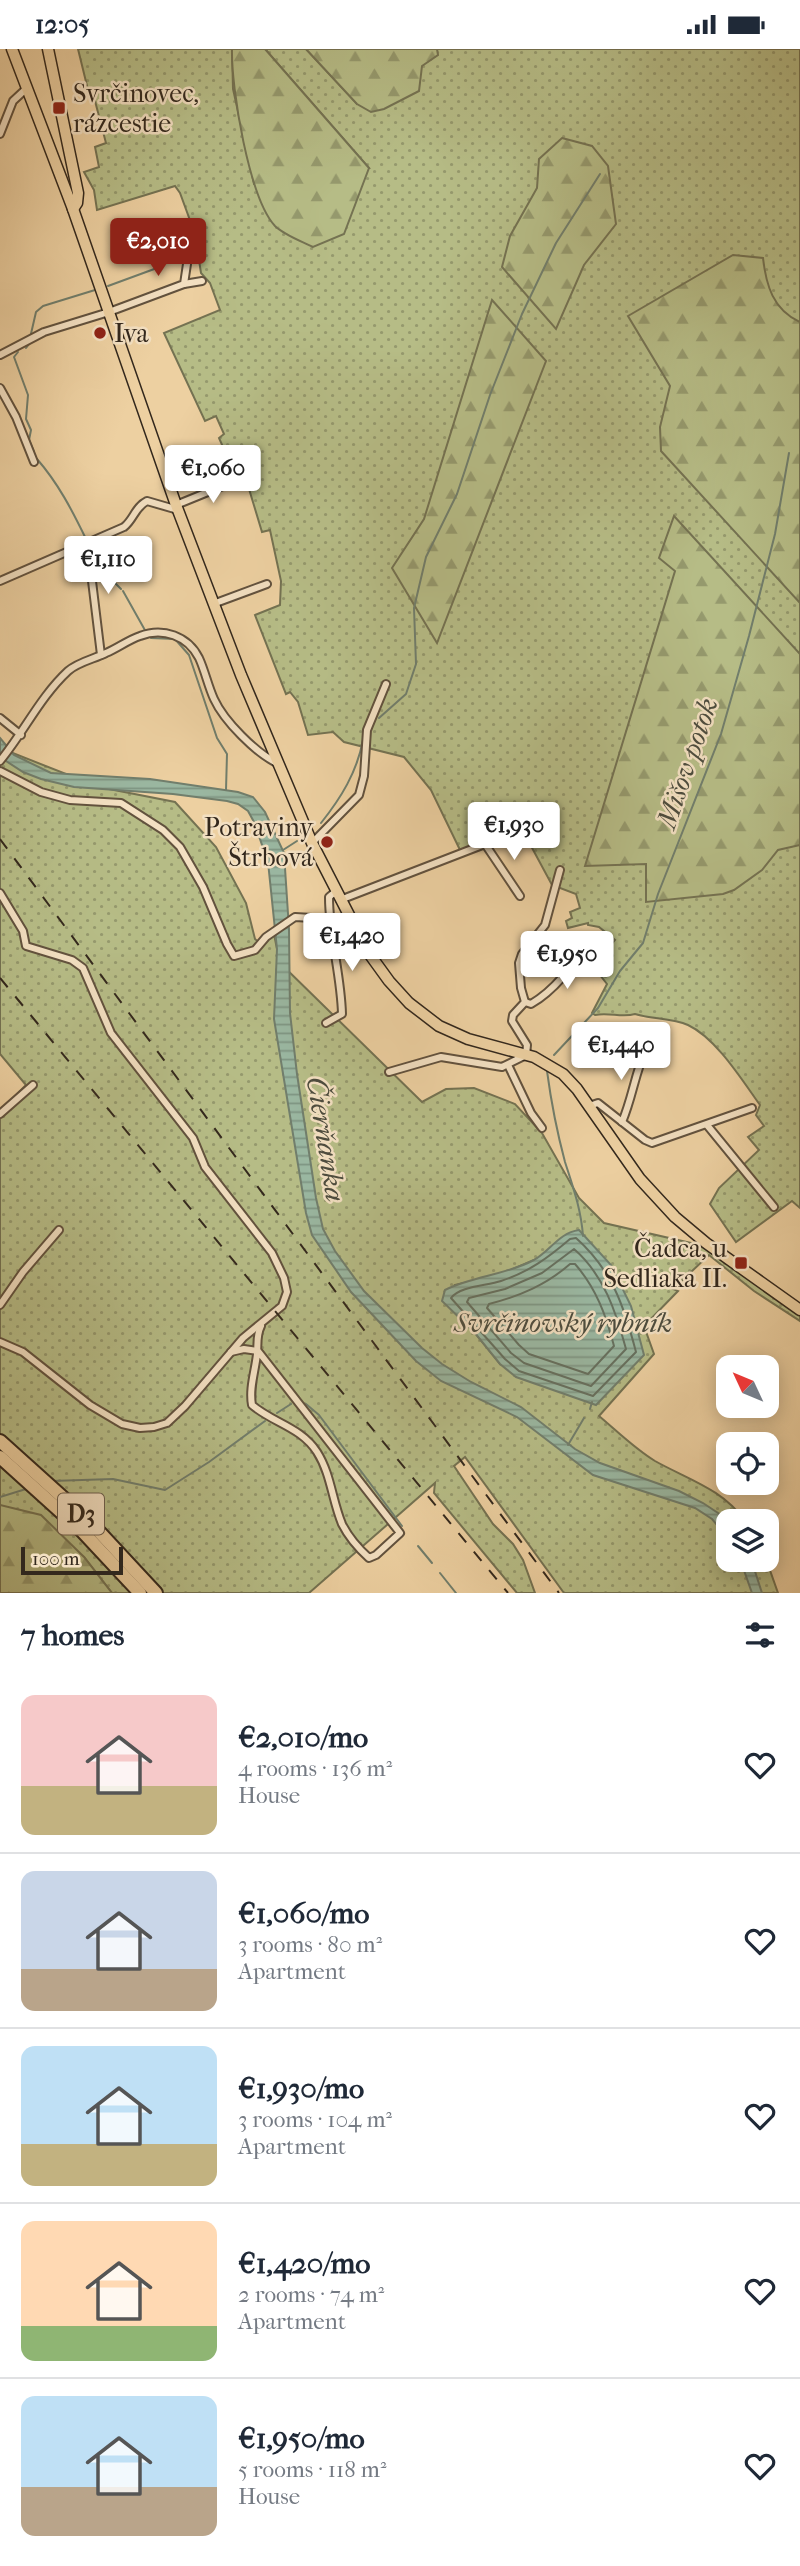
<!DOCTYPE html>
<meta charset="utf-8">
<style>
:root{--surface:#fff;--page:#f2f2f3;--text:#1f2937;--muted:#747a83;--line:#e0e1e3;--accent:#8f2418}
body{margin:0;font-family:"IM FELL French Canon",serif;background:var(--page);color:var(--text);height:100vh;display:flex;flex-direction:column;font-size:26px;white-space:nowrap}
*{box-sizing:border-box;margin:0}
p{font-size:23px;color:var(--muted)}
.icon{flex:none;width:38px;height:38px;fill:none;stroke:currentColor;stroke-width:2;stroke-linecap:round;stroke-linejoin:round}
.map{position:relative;height:1544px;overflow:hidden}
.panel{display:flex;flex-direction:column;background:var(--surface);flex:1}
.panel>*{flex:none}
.needle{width:46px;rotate:314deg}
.controls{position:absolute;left:716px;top:1306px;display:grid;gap:14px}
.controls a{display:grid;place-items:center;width:63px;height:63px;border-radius:14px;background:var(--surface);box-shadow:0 4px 18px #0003;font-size:35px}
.scale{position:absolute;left:21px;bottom:18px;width:102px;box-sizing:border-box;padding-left:7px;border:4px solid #33281d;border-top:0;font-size:19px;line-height:24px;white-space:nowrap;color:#33281d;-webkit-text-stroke:5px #f3e0c2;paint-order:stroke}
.price{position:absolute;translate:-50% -60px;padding:0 16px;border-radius:7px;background:#fff;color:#222;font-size:23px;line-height:46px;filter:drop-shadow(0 2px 4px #0008)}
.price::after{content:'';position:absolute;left:50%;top:42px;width:21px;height:16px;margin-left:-10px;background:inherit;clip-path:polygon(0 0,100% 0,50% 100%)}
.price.current{background:var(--accent);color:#fff}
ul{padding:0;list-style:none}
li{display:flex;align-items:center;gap:21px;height:175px;padding:0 21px}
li+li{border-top:2px solid var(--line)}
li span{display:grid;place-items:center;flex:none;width:196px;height:140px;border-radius:14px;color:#555}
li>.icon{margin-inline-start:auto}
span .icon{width:84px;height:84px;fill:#fffc;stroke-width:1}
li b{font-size:30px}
h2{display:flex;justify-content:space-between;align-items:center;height:84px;padding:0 21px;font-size:30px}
.status{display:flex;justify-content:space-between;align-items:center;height:49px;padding:0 35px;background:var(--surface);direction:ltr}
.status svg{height:19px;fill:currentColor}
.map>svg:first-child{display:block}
.grass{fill:url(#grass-dots);stroke:#747252;stroke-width:2;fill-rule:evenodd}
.forest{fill:url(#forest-firs);stroke:#747252;stroke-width:2}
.water{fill:url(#water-rules);stroke:#717e6c;stroke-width:2}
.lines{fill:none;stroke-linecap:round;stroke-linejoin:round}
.shore{stroke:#66705f;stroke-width:2}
.stream{stroke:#717e6c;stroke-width:2}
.street-casing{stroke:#62523e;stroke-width:10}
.primary-casing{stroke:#33281d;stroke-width:13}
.highway-casing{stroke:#33281d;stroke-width:16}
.street{stroke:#f3e0c2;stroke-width:6}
.primary{stroke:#edd0a1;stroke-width:10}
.highway{stroke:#edd0a1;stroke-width:12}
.rail{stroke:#33281d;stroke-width:2;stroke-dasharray:12 12;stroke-linecap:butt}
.poi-dot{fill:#8f2418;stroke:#f3e0c2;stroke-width:2.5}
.labels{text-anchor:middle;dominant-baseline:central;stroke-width:5;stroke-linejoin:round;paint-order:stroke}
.shield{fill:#f3e0c2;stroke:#6d5f4e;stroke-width:2}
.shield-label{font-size:24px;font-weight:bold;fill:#33281d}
.poi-label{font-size:26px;fill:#33281d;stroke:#f3e0c2;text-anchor:start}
.water-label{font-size:28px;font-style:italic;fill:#4d4c3e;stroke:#f3e0c2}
</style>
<div class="status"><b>12:05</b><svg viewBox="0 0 49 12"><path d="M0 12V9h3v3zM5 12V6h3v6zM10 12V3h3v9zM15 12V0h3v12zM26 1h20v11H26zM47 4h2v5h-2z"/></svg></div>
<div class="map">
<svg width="800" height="1544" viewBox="0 0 800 1544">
<defs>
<pattern id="grass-dots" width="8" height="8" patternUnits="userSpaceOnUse" patternTransform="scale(1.75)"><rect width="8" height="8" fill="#b6bc86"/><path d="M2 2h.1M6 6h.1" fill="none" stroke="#95996d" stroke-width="1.8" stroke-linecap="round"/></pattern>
<pattern id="forest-firs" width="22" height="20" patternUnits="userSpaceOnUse" patternTransform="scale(1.75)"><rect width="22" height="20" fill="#b6bc86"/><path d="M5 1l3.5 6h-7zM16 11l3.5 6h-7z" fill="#95996d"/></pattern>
<pattern id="water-rules" width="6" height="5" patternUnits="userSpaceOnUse" patternTransform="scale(1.75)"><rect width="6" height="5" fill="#9ab7a1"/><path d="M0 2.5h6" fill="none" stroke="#7e9583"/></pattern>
</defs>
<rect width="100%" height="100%" fill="#edd0a1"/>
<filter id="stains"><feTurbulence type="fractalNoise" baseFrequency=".00286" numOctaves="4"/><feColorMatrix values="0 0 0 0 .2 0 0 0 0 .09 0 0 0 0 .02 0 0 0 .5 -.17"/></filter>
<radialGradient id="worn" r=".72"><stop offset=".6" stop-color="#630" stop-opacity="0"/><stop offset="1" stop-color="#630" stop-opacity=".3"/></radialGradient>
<g class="grass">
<path d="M78,0h154l1,40 21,95 115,-16 -104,-119h41l51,55 80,-49v-6h363v1159l-8,-7 -56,41 -26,-38 9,-16 40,-38 -11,-13 16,-11 -8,-11 4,-10c-18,-25 -44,-67 -72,-80 -16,-7 -37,-6 -53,-11 -13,4 -26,-2 -40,1l-3,-2 15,-29 -7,-9 2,-7 -3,-3 3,-3 -3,-3 16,-19 -16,-13 -11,-2v-2l-20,5 -2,-7 6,-3 -2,-6 10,-4 -4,-14 -24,-9 -28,-52 -63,19 -30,-62 -27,-33 -60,-15 -11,-10 -25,3 -10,-33 -8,-10 -4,2 -31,-79 25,-10 1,-24 -11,-51 -8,2 -16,-53 -11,-5 -16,-36 5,-4 -8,-18 -11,5 -41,-88 56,-23 -10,-27 -9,-10 -6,-39 -15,-41 -5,-7 -78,24 -3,-20 -10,-18 15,-5 -4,-20 11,-4 -11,-42 -5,-3z"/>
<path d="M0,699l99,39 76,15 41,45 30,56 9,36 7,6 12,-11 3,15v11l145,142 24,-13 28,-1 41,16 27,29 37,65 25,25 100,23 96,58v17l-46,-30 -45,-36 -36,34 5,2 -34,35 10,28 -55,62c18,15 36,33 56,45 32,18 68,28 90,60h-17v38h38l12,34h-214l-99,-136 -11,9 39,58 20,20 10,16 12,33h-18l-83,-100 1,-10 -126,110h-197l-28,-36 -84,-52v-394l26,-26 -26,-31zM536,1210l-36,105 -25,-31 -20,-48 44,-10z"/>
</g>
<g class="forest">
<path d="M232,0h33l104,119 -25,66 -31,13c-12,-6 -29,-12 -38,-21 -26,-28 -44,-138 -43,-177z"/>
<path d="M306,0h131l1,6 -16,11 -3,25 -35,18 -13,3 -14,-8z"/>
<path d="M562,89l30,8 16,20 8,58 -32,41 -28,64 -54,-62 8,-31 27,-48 2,-29z"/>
<path d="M733,206l30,3c3,27 10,52 37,64v281l-139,-152 -1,-24 10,-41 -42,-70z"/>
<path d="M492,251l54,61 -109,282 -45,-75 32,-49z"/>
<path d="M674,467l126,138v191l-22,5 -16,20 -28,20 -11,4 -77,8v-38l-61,2 90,-295 -16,-13z"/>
<path d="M0,1456l41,10 43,42 28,36h-112z"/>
</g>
<g class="water">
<path d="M0,689l14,17 37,18 99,6 88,13 15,5 12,15 19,41 5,76 1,84 7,61 19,124 7,31 12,22 29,40 58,57 20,16 29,18 50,25 54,42 25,14 79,28 24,12 21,14 4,6v15l-16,-19 -17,-11 -102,-33 -76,-58 -76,-36 -25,-20 -65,-69 -39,-57 -6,-22 -32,-194 3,-70 -9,-87 -14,-40 -6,-11 -10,-7 -11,-3 -54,-7 -99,-7 -33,-8 -18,-7 -17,-11 -6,-7z"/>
<path d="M579,1181l32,35 20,41 13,49 -48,50 -80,-28 -16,-13 -25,-31 -33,-32 3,-11c28,-14 61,-15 89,-30 17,-10 25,-27 45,-30z"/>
<path d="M740,1510h11l11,34h-10z"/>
</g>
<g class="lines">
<g class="shore">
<path d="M576,1189c36,32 48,68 60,114l-43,44 -74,-25 -14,-12 -54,-61c9,-12 35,-12 50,-17 28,-9 48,-24 69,-42z"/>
<path d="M574,1200c30,26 42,63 52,100l-35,37 -67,-23 -13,-10 -44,-51 2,-4 36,-9 37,-16z"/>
<path d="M570,1215h5c21,24 31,51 39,82l-26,28 -59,-20 -10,-9 -32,-37 2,-4c31,-8 57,-19 81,-40z"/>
</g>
<g class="stream">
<path d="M108,237l49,-18"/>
<path d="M30,289l6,-26 7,-6 52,-16"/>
<path d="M26,299l4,-5"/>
<path d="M18,303l-4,5 14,38 -2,24 5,11 -2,10 5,12"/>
<path d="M37,410c21,24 35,51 49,80"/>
<path d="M111,530l10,10"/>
<path d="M123,542l23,41"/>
<path d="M151,589l24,1 14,16 28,83 10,16 -1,36"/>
<path d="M379,669l27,-24 10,-30 -2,-56 12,-51 31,-63 33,-99 32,-81 34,-71 44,-69"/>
<path d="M321,774c20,-25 36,-51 42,-83"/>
<path d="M283,801l14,-9"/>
<path d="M554,1006l44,-47 22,-37 23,-28 15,-49 63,-160 28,-98 26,-102 14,-81"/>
<path d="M547,1022c4,30 10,61 18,91 8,25 16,47 18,74"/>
<path d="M306,1355l13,11 83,111"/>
<path d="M590,1360l2,-7"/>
<path d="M277,1364l14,-9"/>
<path d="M568,1396l16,-27"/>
<path d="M51,1432l62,-2 52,11 44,-28 56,-41"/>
<path d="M0,1448l26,-8"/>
<path d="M418,1497l14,17"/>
<path d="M440,1524l16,20"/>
</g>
<g class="street-casing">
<g id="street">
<path d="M0,85l13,-33 14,-13"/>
<path d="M184,235l18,-3"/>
<path d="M0,306l44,-23 65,-20 75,-28 3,-20 -8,-35"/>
<path d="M0,339l16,29 18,45"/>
<path d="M176,456l49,-20 10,-8"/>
<path d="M75,500l17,32 9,74"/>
<path d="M0,532l124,-54c10,-8 11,-20 23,-26l31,9"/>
<path d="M213,555l54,-20"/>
<path d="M0,669l21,17"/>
<path d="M0,712c24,-29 40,-64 68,-90 10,-9 26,-12 38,-18 12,-5 22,-13 34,-17 23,-9 48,0 59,22 6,13 9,28 15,41 10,22 42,54 63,64"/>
<path d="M0,722l41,21 29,8 51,3 42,27 17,17 23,40 24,57 7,12 21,-6 11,-13 29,-20 34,2 17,13 9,-2"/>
<path d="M312,794l47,-48 5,-19 3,-46 19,-46"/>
<path d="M0,844l23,38 3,15 46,14 11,8 28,65 82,105 12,29 67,86 12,25 3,14 -5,14 -39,32 -58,68 -18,17 -13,4 -14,1 -18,-4 -32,-19 -67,-53 -23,-10"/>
<path d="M340,851l145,-56 35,52"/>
<path d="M525,953l6,2c26,-15 43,-41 60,-65"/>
<path d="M326,974l16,-9c-1,-40 -13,-77 -13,-117l6,-5"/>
<path d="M508,1016l23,48 11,15"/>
<path d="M389,1023l52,-15 61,10 24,-12 1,-10 -15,-24 1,-6 12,-13 -4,-14 -2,-25 3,-9 23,-29 15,-55"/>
<path d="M589,1057l9,-3 47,37 7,3 100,-35"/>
<path d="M0,1065l33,-29"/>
<path d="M622,1073c10,-23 13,-48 23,-71"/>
<path d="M707,1076l67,82"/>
<path d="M0,1256l23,-33 36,-42"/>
<path d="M231,1303l13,-3 14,2 142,182 -24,22 -7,3c-10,-9 -21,-22 -27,-34 -10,-24 -11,-50 -25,-72 -16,-25 -44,-29 -65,-47 -3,-17 3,-33 5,-51 1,-10 -1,-18 4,-28"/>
</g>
</g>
<g class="primary-casing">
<g id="primary">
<path d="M12,0l61,160 103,296 65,170 71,168 56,109 21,29 20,22 30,23 29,13 66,18 29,17 14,15 63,90 35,38 31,26 94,67"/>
<path d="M48,0l30,144 -1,10 -4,6"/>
</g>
</g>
<g class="highway-casing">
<g id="highway">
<path d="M0,1392l90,81 66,71"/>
<path d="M0,1408l82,74 58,62"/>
</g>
</g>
<use href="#street" class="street"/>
<use href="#primary" class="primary"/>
<use href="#highway" class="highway"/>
<g class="rail">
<path d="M0,790l559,754"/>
<path d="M0,929l508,615"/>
</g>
</g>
<g class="poi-dot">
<rect x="52" y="52" width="14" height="14" rx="3.5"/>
<circle cx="100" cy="284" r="7"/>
<circle cx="327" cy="793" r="7"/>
<rect x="734" y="1207" width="14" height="14" rx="3.5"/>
</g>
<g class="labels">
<rect class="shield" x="58" y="1444.5" width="46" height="41" rx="5"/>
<g class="shield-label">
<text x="81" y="1465">D3</text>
</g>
<g class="poi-label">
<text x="73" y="44">Svrčinovec,<tspan x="73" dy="30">rázcestie</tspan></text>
<text x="114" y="284">Iva</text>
<text x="313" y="778" text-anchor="end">Potraviny<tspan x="313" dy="30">Štrbová</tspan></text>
<text x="727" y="1199" text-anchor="end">Čadca, u<tspan x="727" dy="30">Sedliaka II.</tspan></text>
</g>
<g class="water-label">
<text transform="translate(687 714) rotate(-71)">Mišov potok</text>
<text transform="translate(326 1090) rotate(81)">Čierňanka</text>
<text x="563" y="1273">Svrčinovský rybník</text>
</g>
</g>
<rect width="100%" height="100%" filter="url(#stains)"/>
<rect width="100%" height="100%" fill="url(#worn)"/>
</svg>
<div class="controls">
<a><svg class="needle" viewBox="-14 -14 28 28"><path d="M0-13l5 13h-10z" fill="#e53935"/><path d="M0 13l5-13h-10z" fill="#747a83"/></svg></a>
<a><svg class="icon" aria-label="locate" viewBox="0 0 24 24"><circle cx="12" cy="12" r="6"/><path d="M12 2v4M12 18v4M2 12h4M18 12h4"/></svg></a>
<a><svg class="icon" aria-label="layers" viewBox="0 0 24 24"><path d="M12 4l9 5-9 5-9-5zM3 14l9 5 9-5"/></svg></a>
</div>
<div class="scale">100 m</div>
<b class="price current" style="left:158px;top:229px">€2,010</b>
<b class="price" style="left:213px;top:456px">€1,060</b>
<b class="price" style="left:108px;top:547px">€1,110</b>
<b class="price" style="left:514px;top:813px">€1,930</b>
<b class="price" style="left:352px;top:924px">€1,420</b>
<b class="price" style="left:567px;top:942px">€1,950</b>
<b class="price" style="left:621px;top:1033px">€1,440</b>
</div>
<section class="panel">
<h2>7 homes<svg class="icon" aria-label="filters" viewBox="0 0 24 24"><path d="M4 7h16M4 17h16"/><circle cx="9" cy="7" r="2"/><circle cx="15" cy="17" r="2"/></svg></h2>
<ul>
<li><span style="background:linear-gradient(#f6c9c9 65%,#c2b280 0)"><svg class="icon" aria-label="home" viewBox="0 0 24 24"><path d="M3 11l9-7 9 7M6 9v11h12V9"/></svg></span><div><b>€2,010/mo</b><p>4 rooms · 136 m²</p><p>House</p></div><svg class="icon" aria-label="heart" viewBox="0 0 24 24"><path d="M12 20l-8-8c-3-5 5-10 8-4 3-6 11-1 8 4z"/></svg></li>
<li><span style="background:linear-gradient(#c9d6e8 70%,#b9a48a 0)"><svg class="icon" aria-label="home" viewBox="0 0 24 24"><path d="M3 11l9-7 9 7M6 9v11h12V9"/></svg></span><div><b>€1,060/mo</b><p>3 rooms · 80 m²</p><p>Apartment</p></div><svg class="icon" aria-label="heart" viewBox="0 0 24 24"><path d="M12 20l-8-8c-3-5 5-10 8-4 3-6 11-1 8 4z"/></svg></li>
<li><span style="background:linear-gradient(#bfe0f5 70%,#c2b280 0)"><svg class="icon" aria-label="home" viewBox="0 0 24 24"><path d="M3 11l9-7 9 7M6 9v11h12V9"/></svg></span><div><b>€1,930/mo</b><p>3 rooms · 104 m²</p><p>Apartment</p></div><svg class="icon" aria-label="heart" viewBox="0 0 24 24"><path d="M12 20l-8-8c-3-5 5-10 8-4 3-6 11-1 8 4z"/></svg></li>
<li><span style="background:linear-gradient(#ffd9b3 75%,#8fb573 0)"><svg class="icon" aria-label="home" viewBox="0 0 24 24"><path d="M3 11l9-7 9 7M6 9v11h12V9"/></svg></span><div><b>€1,420/mo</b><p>2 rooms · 74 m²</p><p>Apartment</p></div><svg class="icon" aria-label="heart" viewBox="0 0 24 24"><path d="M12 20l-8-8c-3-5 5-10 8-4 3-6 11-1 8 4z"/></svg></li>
<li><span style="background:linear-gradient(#bfe0f5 65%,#b9a48a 0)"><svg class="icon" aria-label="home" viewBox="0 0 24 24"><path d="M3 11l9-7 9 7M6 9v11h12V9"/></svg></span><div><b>€1,950/mo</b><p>5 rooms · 118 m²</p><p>House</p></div><svg class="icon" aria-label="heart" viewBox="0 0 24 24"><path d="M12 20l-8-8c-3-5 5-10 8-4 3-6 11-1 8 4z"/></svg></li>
</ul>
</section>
